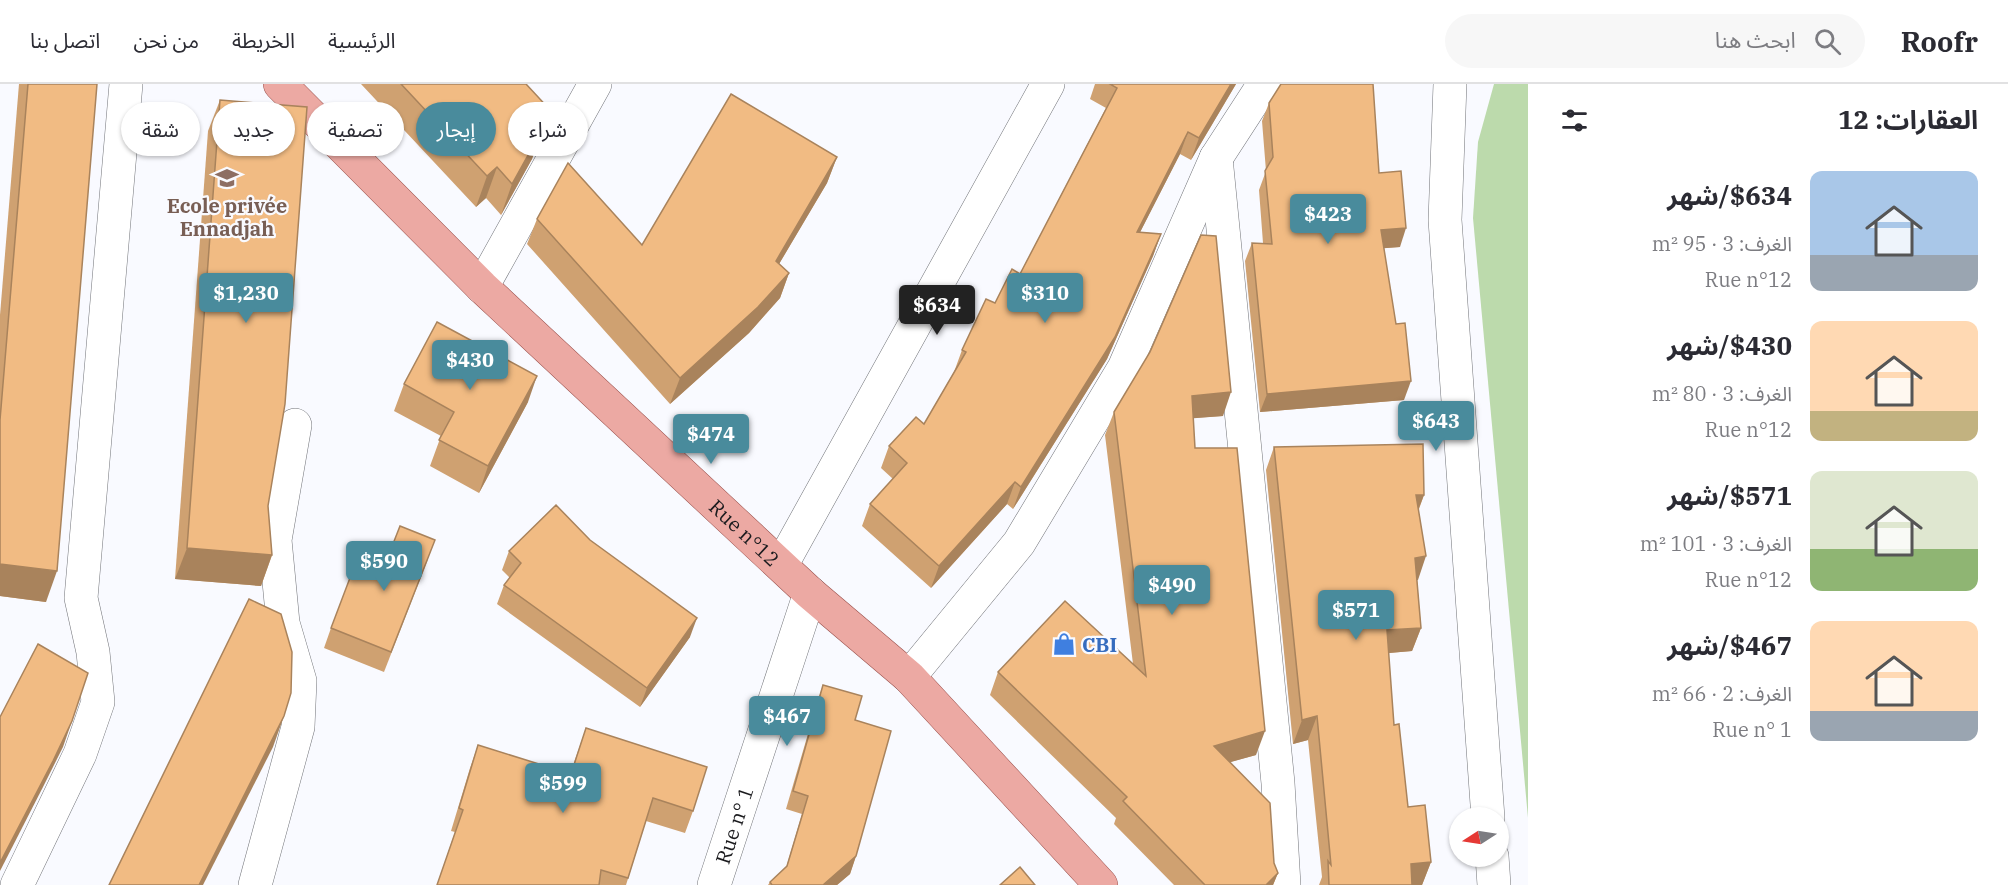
<!DOCTYPE html>
<html lang="ar">
<meta charset="utf-8">
<style>
:root{--surface:#fff;--page:#f7f7f7;--text:#2b2b33;--muted:#7c7c81;--line:#e1e1e2;--accent:#498b9c}
body{margin:0;font-family:"IBM Plex Serif","Noto Sans Arabic",serif;background:var(--page);color:var(--text);direction:rtl;height:100vh;display:flex;flex-direction:column;font-size:22px;white-space:nowrap}
*{box-sizing:border-box;margin:0}
p{font-size:20px;color:var(--muted)}
.icon{flex:none;width:33px;height:33px;fill:none;stroke:currentColor;stroke-width:2;stroke-linecap:round;stroke-linejoin:round}
.map{position:relative;flex:1;overflow:hidden;direction:ltr}
.details{display:flex;flex-direction:column;background:var(--surface);width:480px}
.details>*{flex:none}
.banner{position:absolute;left:18px;top:18px;width:570px;height:54px;direction:rtl;display:flex;gap:12px}
.needle{width:39px;rotate:258deg}
.tools{position:absolute;left:1449px;top:723px;display:grid;gap:12px}
.tools a{display:grid;place-items:center;width:60px;height:60px;border-radius:50%;background:var(--surface);box-shadow:0 2px 4px #0004;font-size:30px}
.price{position:absolute;translate:-50% -51px;padding:0 14px;border-radius:6px;background:var(--accent);color:#fff;font-size:20px;line-height:39px;filter:drop-shadow(0 2px 3px #0008)}
.price::after{content:'';position:absolute;left:50%;top:36px;width:18px;height:14px;margin-left:-9px;background:inherit;clip-path:polygon(0 0,100% 0,50% 100%)}
.price.active{background:#222;color:#fff}
ul{padding:0;list-style:none}
li{display:flex;align-items:center;gap:18px;height:150px;padding:0 30px}
li span{display:grid;place-items:center;flex:none;width:168px;height:120px;border-radius:12px;color:#555}
li>.icon{margin-inline-start:auto}
span .icon{width:72px;height:72px;fill:#fffc;stroke-width:1}
li b{font-size:26px}
h2{display:flex;justify-content:space-between;align-items:center;height:72px;padding:0 30px;font-size:26px}
.pill{padding:0 21px;border-radius:27px;background:var(--surface);box-shadow:0 2px 4px #0004;font-size:21px;line-height:54px}
.pill.active{background:var(--accent);color:#fff}
header{display:flex;align-items:center;gap:36px;box-sizing:border-box;height:84px;padding:0 30px;background:var(--surface);border-bottom:2px solid var(--line)}
header strong{font-size:28px}
nav{display:flex;gap:33px;margin-inline-start:auto;font-size:21px}
.search{width:420px;height:54px;background:var(--page);display:flex;align-items:center;gap:15px;box-sizing:border-box;padding:0 21px;border-radius:33px;color:var(--muted);font-size:22px}
main{display:flex;flex:1;min-height:0}
.map>svg:first-child{display:block}
.green{fill:#bcdaac}
.lines{fill:none;stroke-linecap:round;stroke-linejoin:round}
.minor-casing{stroke:#727479;stroke-width:34}
.major-casing{stroke:#9a524d;stroke-width:34}
.minor{stroke:#fff;stroke-width:33}
.major{stroke:#eca9a3;stroke-width:33}
.wall{fill:#cfa171}
.shaded-wall{fill:#a9835c}
.building{fill:#f1bb83;stroke:#a9835c;stroke-width:1.5}
.labels{text-anchor:middle;dominant-baseline:central;stroke-width:4.5;stroke-linejoin:round;paint-order:stroke}
.education-label{font-size:20px;font-weight:bold;fill:#785e54;stroke:#f9faff}
.street-label{font-size:20px;fill:#1b1b1e;stroke:#f9faff}
.shop-label{font-size:20px;font-weight:bold;fill:#366cbe;stroke:#f9faff;text-anchor:start}
</style>
<header>
<strong>Roofr</strong>
<div class="search"><svg class="icon" aria-label="search" viewBox="0 0 24 24"><circle cx="10" cy="10" r="6"/><path d="M15 15l6 6"/></svg>ابحث هنا</div>
<nav><a>الرئيسية</a><a>الخريطة</a><a>من نحن</a><a>اتصل بنا</a></nav>
</header>
<main>
<section class="details">
<h2>العقارات: 12<svg class="icon" aria-label="filters" viewBox="0 0 24 24"><path d="M4 7h16M4 17h16"/><circle cx="9" cy="7" r="2"/><circle cx="15" cy="17" r="2"/></svg></h2>
<ul>
<li><span style="background:linear-gradient(#a9c7e8 70%,#9aa5b1 0)"><svg class="icon" aria-label="home" viewBox="0 0 24 24"><path d="M3 11l9-7 9 7M6 9v11h12V9"/></svg></span><div><b>$634/شهر</b><p>الغرف: 3 · 95 m²</p><p>Rue n°12</p></div></li>
<li><span style="background:linear-gradient(#ffd9b3 75%,#c2b280 0)"><svg class="icon" aria-label="home" viewBox="0 0 24 24"><path d="M3 11l9-7 9 7M6 9v11h12V9"/></svg></span><div><b>$430/شهر</b><p>الغرف: 3 · 80 m²</p><p>Rue n°12</p></div></li>
<li><span style="background:linear-gradient(#dfe7d0 65%,#8fb573 0)"><svg class="icon" aria-label="home" viewBox="0 0 24 24"><path d="M3 11l9-7 9 7M6 9v11h12V9"/></svg></span><div><b>$571/شهر</b><p>الغرف: 3 · 101 m²</p><p>Rue n°12</p></div></li>
<li><span style="background:linear-gradient(#ffd9b3 75%,#9aa5b1 0)"><svg class="icon" aria-label="home" viewBox="0 0 24 24"><path d="M3 11l9-7 9 7M6 9v11h12V9"/></svg></span><div><b>$467/شهر</b><p>الغرف: 2 · 66 m²</p><p>Rue n° 1</p></div></li>
</ul>
</section>
<div class="map">
<svg width="1528" height="801" viewBox="0 0 1528 801">
<rect width="100%" height="100%" fill="#f9faff"/>
<path class="green" d="M1494,0h34v734l-55,-600 5,-76z"/>
<g class="lines">
<g class="minor-casing">
<g id="minor">
<path d="M1450,0l-5,136 43,598"/>
<path d="M1216,74l62,625 6,102"/>
<path d="M482,203l113,-203"/>
<path d="M782,480l266,-480"/>
<path d="M909,593l110,-134 105,-175 92,-210 48,-74"/>
<path d="M1492,772l2,29"/>
<path d="M17,801l63,-131 18,-52 -5,-50 -12,-54 45,-514"/>
<path d="M255,801l43,-158 2,-46 -17,-58 -8,-83 20,-115"/>
<path id="s1" d="M714,801l96,-292"/>
</g>
</g>
<g class="major-casing">
<g id="major">
<path id="s2" d="M280,0l202,203 328,306 99,84 192,208"/>
</g>
</g>
<use href="#minor" class="minor"/>
<use href="#major" class="major"/>
</g>
<g class="wall">
<path d="M19,0h78l-51,518 -46,-6v-281z"/>
<path d="M361,0h165l15,59 -6,7 -3,9 -31,56 -15,-17 -10,9z"/>
<path d="M1095,0h141l-45,76 -11,-6 -40,78 21,2 -8,22 -46,103 -94,150 -6,-5 -76,84 -69,-62 8,-22 23,-25 -12,-11 8,-22 35,-22 30,-52 8,-22 33,-47 25,-29 86,-166 -16,-9z"/>
<path d="M220,16l48,406 4,49 -11,31 -86,-7 33,-448z"/>
<path d="M1269,19l110,70 21,74 -16,1 20,152 -144,12 -15,-151 7,-18h11l-4,-53 7,-19 -4,-50z"/>
<path d="M837,73l-10,26 -48,81 10,9 -9,25 -31,35 -79,71 -143,-160 10,-25 105,26z"/>
<path d="M404,300l124,18 -49,91 -49,-27 11,-30 -47,-25z"/>
<path d="M1114,328l109,4 -30,2 2,30 61,307 -26,7 48,111 -5,12h-99l-60,-61 2,-6 -126,-123 8,-23 135,-8 -28,-229z"/>
<path d="M1274,363l150,48 -5,14 -2,71 4,48 -9,23 -24,2 6,72 14,82 23,55 -9,23h-103l3,-8 -14,-137 -15,4 -27,-274z"/>
<path d="M590,456l100,97 -50,70 -143,-103 7,-19 6,-7 -8,-8 7,-19z"/>
<path d="M428,475l-44,113 -60,-24 7,-20 51,-56z"/>
<path d="M823,601l32,35 1,136 -6,18 -13,11h-69l2,-3 16,-14 16,-54 -16,-5 31,-106z"/>
<path d="M586,644l107,83 -8,22 -39,-12 -20,64h-189l18,-53 -4,-1 19,-63 8,-23 92,29z"/>
</g>
<g class="shaded-wall">
<path d="M1231,0h5l-45,76 8,-22z"/>
<path d="M552,28l-11,31 -6,7 -3,9 -31,56 11,-31 29,-58z"/>
<path d="M1188,48l-8,22 -51,100 8,-22z"/>
<path d="M837,73l-10,26 -61,103 10,-25z"/>
<path d="M497,83l-11,31 -10,9 11,-31z"/>
<path d="M1406,144l-6,19 -26,2 7,-19z"/>
<path d="M1161,150l-8,22 -46,103 -94,150 8,-22z"/>
<path d="M789,189l-9,25 -31,35 -79,71 10,-26z"/>
<path d="M537,292l-9,26 -49,91 9,-27z"/>
<path d="M1411,297l-7,19 -144,12 7,-18z"/>
<path d="M1231,308l-8,24 -39,3 8,-23z"/>
<path d="M1015,398l-8,22 -76,84 8,-22z"/>
<path d="M1416,411h8l-9,23z"/>
<path d="M187,464l85,7 -11,31 -86,-7z"/>
<path d="M1426,472l-8,24 -12,2 9,-24z"/>
<path d="M0,480l57,7 -11,31 -46,-6z"/>
<path d="M697,534l-7,19 -50,70 7,-19z"/>
<path d="M1421,544l-9,23 -34,3 9,-24z"/>
<path d="M284,632l-11,31 -70,138h-4z"/>
<path d="M1317,632l-9,24 -15,4 9,-24z"/>
<path d="M72,637l-9,26 -20,40 -43,84v-8z"/>
<path d="M1265,647l-9,24 -50,14 8,-23z"/>
<path d="M856,772l-6,18 -13,11h-14z"/>
<path d="M1431,778l-9,23h-19l8,-21z"/>
<path d="M1278,789l-5,12h-7z"/>
</g>
<g class="building">
<path d="M28,0h69l-40,487 -57,-7v-144z"/>
<path d="M401,0h125l26,28 -11,14 2,2 -31,56 -15,-17 -10,9z"/>
<path d="M1110,0h121l-32,54 -11,-6 -51,100 24,2 -46,103 -94,150 -6,-5 -76,84 -69,-62 37,-41 -18,-17 27,-29 8,7 42,-72 -4,-2 24,-51 9,4 17,-34 8,5 97,-186z"/>
<path d="M1281,0h92l6,89 22,-2 5,57 -25,2 15,94 9,-1 6,58 -144,13 -15,-151 20,1 -7,-73 8,-14 -4,-54z"/>
<path d="M731,10l106,63 -61,104 13,12 -31,34 -78,71 -143,-159 31,-56 74,82z"/>
<path d="M220,16l87,7 -22,297 -17,102 4,49 -85,-7z"/>
<path d="M1201,151l15,1 15,156 -39,4 3,52h42l28,283 -51,15 56,57 4,60 4,10 -12,12h-61l-82,-84 4,-4 -129,-125 67,-71 81,75 -32,-264 36,-60z"/>
<path d="M437,238l100,54 -49,90 -49,-26 15,-28 -50,-28z"/>
<path d="M1423,360l1,51h-8l10,61 -11,2 6,70 -34,2 7,95 5,-1 9,83 17,-2 6,57 -20,2 1,21h-83l-1,-24 3,4 -14,-149 -15,4 -28,-273z"/>
<path d="M556,421l34,35 107,78 -50,70 -143,-103 17,-22 -12,-12z"/>
<path d="M400,442l35,14 -44,112 -60,-24 25,-66 26,10z"/>
<path d="M249,515l32,15 11,38 -1,41 -7,23 -85,169h-90z"/>
<path d="M38,560l50,29 -16,48 -19,40 -53,102v-146z"/>
<path d="M823,601l39,11 -7,24 36,11 -35,125 -33,29h-51l-2,-3 17,-16 21,-70 -15,-5z"/>
<path d="M586,644l121,39 -14,44 -40,-13 -25,80 -27,-8 -2,15h-162l26,-75 -4,-2 19,-63 93,29z"/>
<path d="M1020,783l15,18h-35z"/>
</g>
<defs>
<g id="school-bare" transform="scale(1.8)"><path d="M0-5L7-2L0 1L-7-2ZM-4 1L0 2.5L4 1V4Q0 6-4 4Z" fill="#8d6e63" stroke="#f9faff" stroke-width="2.5" paint-order="stroke"/></g>
<g id="shop-bare" transform="scale(1.8)"><path d="M-5-2.5h2.3a2.7 3.5 0 0 1 5.4 0H5L5.5 6h-11ZM-1.5-2.5h3a1.5 2.3 0 0 0-3 0Z" fill="#3f7fe0" stroke="#f9faff" stroke-width="2.5" paint-order="stroke"/></g>
</defs>
<g fill-rule="evenodd">
<use href="#school-bare" x="227" y="94"/>
<use href="#shop-bare" x="1064" y="560"/>
</g>
<g class="labels">
<g class="education-label">
<text x="227" y="121">Ecole privée<tspan x="227" dy="23">Ennadjah</tspan></text>
</g>
<g class="street-label">
<text stroke="none"><textPath href="#s2" startOffset="646">Rue n°12</textPath></text>
<text stroke="none"><textPath href="#s1" startOffset="63">Rue n° 1</textPath></text>
</g>
<g class="shop-label">
<text x="1082" y="560">CBI</text>
</g>
</g>
</svg>
<div class="tools">
<a><svg class="needle" viewBox="-14 -14 28 28"><path d="M0-13l5 13h-10z" fill="#e53935"/><path d="M0 13l5-13h-10z" fill="#7c7c81"/></svg></a>
</div>
<b class="price" style="left:1328px;top:161px">$423</b>
<b class="price" style="left:246px;top:240px">$1,230</b>
<b class="price" style="left:1045px;top:240px">$310</b>
<b class="price active" style="left:937px;top:252px">$634</b>
<b class="price" style="left:470px;top:307px">$430</b>
<b class="price" style="left:1436px;top:368px">$643</b>
<b class="price" style="left:711px;top:381px">$474</b>
<b class="price" style="left:384px;top:508px">$590</b>
<b class="price" style="left:1172px;top:532px">$490</b>
<b class="price" style="left:1356px;top:557px">$571</b>
<b class="price" style="left:787px;top:663px">$467</b>
<b class="price" style="left:563px;top:730px">$599</b>
<div class="banner">
<a class="pill">شراء</a>
<a class="pill active">إيجار</a>
<a class="pill">تصفية</a>
<a class="pill">جديد</a>
<a class="pill">شقة</a>
</div>
</div>
</main>
